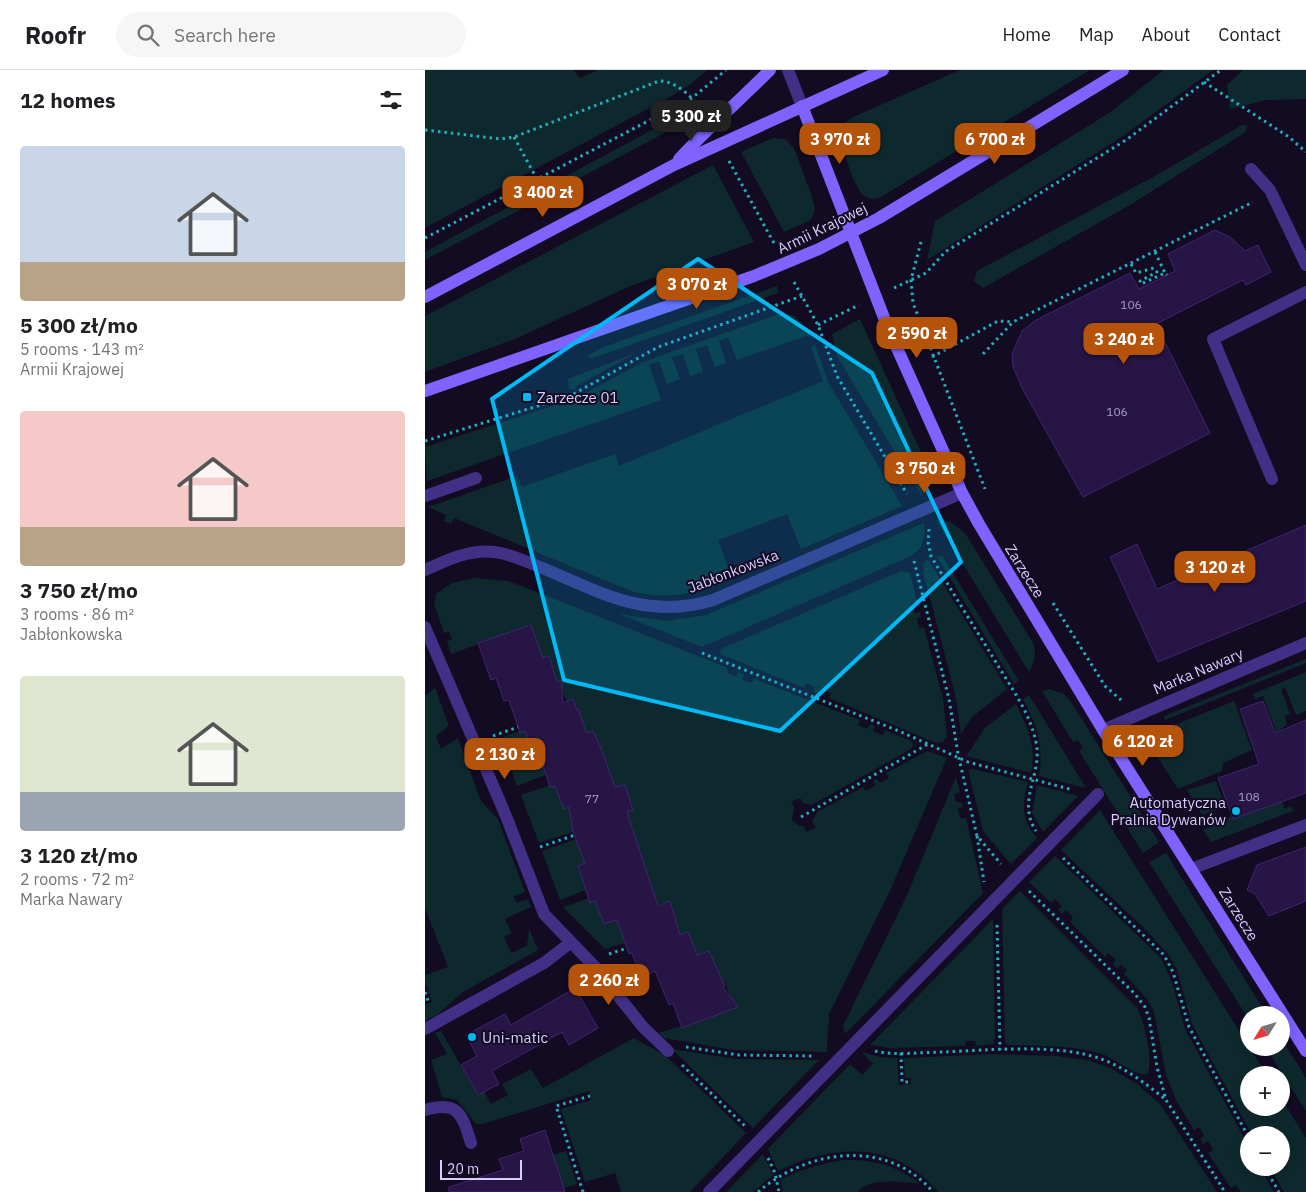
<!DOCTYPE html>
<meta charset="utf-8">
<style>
:root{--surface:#fff;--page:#f6f6f6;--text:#202124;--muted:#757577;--line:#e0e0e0;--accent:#b45309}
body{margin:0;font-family:"IBM Plex Sans",sans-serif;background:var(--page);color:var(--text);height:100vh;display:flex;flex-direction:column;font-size:19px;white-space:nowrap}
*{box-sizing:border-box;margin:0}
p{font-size:16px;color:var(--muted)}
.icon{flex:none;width:28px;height:28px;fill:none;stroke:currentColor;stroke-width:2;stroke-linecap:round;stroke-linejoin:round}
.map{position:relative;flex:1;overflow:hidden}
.panel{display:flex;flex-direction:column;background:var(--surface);width:425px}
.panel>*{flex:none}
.needle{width:32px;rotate:233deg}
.fabs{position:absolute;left:815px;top:936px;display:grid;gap:10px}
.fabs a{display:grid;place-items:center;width:50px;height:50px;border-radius:50%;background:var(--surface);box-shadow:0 2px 12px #0003;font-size:25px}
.scale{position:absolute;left:15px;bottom:12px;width:82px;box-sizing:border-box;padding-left:5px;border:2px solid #d9ccff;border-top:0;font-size:14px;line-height:18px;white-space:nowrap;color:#d9ccff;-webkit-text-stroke:4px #120b22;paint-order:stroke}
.price{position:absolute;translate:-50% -42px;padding:0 11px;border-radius:10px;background:var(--accent);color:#fff;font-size:16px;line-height:32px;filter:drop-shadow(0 1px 2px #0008)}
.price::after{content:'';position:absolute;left:50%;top:30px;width:15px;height:11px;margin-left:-8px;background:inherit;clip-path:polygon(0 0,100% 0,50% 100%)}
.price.current{background:#222;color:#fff}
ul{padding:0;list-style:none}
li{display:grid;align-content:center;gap:10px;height:265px;padding:0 20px}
li span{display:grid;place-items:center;height:155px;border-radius:5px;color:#555}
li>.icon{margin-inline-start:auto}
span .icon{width:90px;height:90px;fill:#fffc;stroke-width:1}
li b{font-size:21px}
h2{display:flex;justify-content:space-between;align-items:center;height:60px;padding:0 20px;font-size:21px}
header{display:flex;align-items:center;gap:30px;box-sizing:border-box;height:70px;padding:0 25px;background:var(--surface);border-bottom:1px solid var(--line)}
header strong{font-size:24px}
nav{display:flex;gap:28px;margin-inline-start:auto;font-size:18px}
.search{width:350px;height:45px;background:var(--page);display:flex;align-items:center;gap:12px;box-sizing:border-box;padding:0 18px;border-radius:28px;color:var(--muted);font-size:19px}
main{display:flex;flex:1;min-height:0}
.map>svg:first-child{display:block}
.green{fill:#0d292d}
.building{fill:#261545;stroke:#402474}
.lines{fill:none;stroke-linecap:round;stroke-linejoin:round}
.path{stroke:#20b0be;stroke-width:3;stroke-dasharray:2.5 4;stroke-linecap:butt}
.lane{stroke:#413086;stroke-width:12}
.street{stroke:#413086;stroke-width:12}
.secondary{stroke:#7e63ff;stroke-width:12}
.marked{fill:#00b9f7;fill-opacity:0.2;stroke:#00b9f7;stroke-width:4;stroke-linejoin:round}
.poi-dot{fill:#00b9f7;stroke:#120b22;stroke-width:2}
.labels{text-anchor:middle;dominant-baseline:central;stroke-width:4;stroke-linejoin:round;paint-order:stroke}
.number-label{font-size:12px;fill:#ac9ed0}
.street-label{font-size:15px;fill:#d9ccff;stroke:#120b22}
.poi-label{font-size:15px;fill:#d9ccff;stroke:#120b22;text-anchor:start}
</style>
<header>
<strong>Roofr</strong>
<div class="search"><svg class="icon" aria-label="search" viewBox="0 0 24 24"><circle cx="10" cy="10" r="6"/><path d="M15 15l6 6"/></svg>Search here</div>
<nav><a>Home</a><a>Map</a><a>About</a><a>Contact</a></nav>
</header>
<main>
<section class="panel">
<h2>12 homes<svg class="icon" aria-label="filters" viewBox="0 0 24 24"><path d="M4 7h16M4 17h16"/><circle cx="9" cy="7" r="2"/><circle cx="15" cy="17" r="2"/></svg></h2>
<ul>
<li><span style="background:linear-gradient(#c9d6e8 75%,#b9a48a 0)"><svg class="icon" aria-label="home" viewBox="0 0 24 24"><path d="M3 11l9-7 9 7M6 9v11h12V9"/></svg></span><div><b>5 300 zł/mo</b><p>5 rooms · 143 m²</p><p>Armii Krajowej</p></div></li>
<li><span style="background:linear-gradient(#f6c9c9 75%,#b9a48a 0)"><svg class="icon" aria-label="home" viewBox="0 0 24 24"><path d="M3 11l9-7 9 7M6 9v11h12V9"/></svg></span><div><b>3 750 zł/mo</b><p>3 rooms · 86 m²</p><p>Jabłonkowska</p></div></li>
<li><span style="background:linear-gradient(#dfe7d0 75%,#9aa5b1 0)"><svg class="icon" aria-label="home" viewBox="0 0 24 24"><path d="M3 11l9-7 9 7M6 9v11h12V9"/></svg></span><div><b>3 120 zł/mo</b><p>2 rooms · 72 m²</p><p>Marka Nawary</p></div></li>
</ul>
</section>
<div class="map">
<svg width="881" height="1122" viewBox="0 0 881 1122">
<rect width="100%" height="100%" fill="#120b22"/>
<g class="green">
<path d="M0,0h149l6,8 18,-8h109l-16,14 -23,14 -243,130z"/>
<path d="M535,0h130l-209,127c-7,3 -13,3 -19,-3 -9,-9 -24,-55 -21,-68l12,-9z"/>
<path d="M739,0h49l-90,66 -196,124 8,-39 174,-108z"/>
<path d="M818,0h63v29l-40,1 -36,9 -3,-24z"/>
<path d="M251,47h7l6,3 -264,140v-8z"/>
<path d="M817,55h5l-1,6 -5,4 -111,70 -147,83 -9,-7 3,-10 178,-95z"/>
<path d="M348,68l12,1 9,9 19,52 2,10 -4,10 -27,12 -43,-80z"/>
<path d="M288,95l41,77 -126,45 -113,52 -90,33v-56z"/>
<path d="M352,216l1,7 -188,66 -2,-3 13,-8z"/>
<path d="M357,243l13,3 16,21 -5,-1 -69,24 -9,-23 -9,4 7,22 -11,4 -8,-22 -11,4 7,23 -13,4 -7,-22 -11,3 8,22 -13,5 -8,-23 -10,4 12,35 -234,81 -2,-34 149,-48 69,-37z"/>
<path d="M435,249l67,146 1,13 -7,17 -84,-139 -5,-22z"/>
<path d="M390,275l13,37 74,124 -101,43 -14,-35 -69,26 14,38c-36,16 -59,22 -98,14l-180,-74 -3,6 -7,-3 2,-6 -18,-8 89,-31 5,11 93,-33 4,12 204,-85 -12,-34z"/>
<path d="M211,283l-59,33 -3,4 -5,-1 -1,-10z"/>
<path d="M511,450l13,1 16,12 68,110c4,11 2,19 -4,29z"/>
<path d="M499,453c2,14 -1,26 -13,33l-209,91 -83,-33 47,7 40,-6z"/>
<path d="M511,485l7,2 76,124 -5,3z"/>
<path d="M503,489l79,130 -35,28 -11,17 -6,-40 -32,-122v-8z"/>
<path d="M476,501l9,2 7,29 -5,1 3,10 5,-1 1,5 -4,1 2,10 5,-1 19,72 4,37 -4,6 -7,1 -107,-45 2,-5 -9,-4 -3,5 -5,-2 1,-5 -9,-4 -2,5 -84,-34 1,-5z"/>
<path d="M49,508l34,3 11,4 209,83 -1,5 9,4 2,-5 6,3 -2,4 9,4 3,-4 106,41 -2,5 9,4 3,-5 5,2 -2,5 10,4 2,-5 26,11 2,4 -2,4 -99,56 -9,-2 -3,-5 -9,4 3,5 -2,13 7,6h4l4,6 9,-5 -4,-5 5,-10 46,-25 3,4 9,-5 -2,-5 4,-2 3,4 9,-5 -3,-5 41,-22 20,7 -58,135 -60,121 -2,38 -94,-2 -69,-12 -5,-5 22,-7 1,2 56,-22 -5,1 -7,-22 1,-2 -14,4 -4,-36 -14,5 -6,-24 -11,4 -3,-8 3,-1v-2h-4l-4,-23 -15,3 -7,-21 2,-3 -11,3 -11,-36 11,-4 -4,-1 -7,-22 2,-3 -6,2 -6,-32 -3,-1 -30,-53 -8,-21 2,-3 -7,2 -14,-29 3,-3 -7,3 -19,-22 -2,-8 8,-3 -4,-1 -8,-21 3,-1 -1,-2 -80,29 -4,-13 5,-2 -3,-7 -5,1 -10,-29 2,-10 16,-11z"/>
<path d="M881,589v4l-141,57 -1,-4z"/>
<path d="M881,602v39l-10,4 -11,-27 -4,1 9,25 -5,2 2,9 -11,7 -13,-36 -8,3 -2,-5z"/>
<path d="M10,618l14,38 -13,10 5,13 17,-11 23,63 17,18 27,73 -11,4 2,7 12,-4 3,8 -26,12 7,14 -8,4 7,16 16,-7 2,-18 9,22 -75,42 -25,22 -13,7v-16l7,-3 -7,-20v-7l23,-8 -23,-59v-212z"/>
<path d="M625,619l14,5 7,8 88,140 -16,11 -64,-102 4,-3 -5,-8 -5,2 -31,-51z"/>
<path d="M604,625l57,93 -47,-12c5,-30 -2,-51 -16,-77z"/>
<path d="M809,631l18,49 -29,13 -1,8 -44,18 -30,-47 4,-8z"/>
<path d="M591,634c11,22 21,44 15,69l-65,-17 19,-28z"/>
<path d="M95,661l1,1 4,-1 9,24 5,-2 7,22 -29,11 -9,-27 3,-1 -2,-5 -4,1 -10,-14z"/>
<path d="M548,699l55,13c-6,23 -7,37 9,56l-26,26 -28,-33 -15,-61z"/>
<path d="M531,707l4,15 -6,2 2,8h5l2,5 -5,1 2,10h6l17,75 -138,141 -2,-8 65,-133z"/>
<path d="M791,711l9,26 -23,8 -15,-25z"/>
<path d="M125,715l5,1 9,22 6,-1 3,25 -34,11 -18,-48z"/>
<path d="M612,715l41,11 -35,36 -11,-19z"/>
<path d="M851,716l9,23 6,-3 2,5 -82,31 -8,-12 29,-14 1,3 42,-15z"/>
<path d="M675,740l167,265h-18v33h32v-10l25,40v54h-22l-14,-24h11v-33h-29l-60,-111 -15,-54 -9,-16 -23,-25 -84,-79z"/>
<path d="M151,769l9,24 -7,3 8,24 -26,10 -18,-49z"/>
<path d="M741,783l101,162h-18v5l-100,-158z"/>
<path d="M630,786l106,102 11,24 13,47 64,118v21h11l14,24h-33l-5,-7 -5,3 -23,-35 5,-3 -5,-9 -5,3 -3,-5 4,-3 -5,-9 -5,3 -17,-28 -11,-27 -12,-63 -7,-13 -23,-25 3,-4 -6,-6 -4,4 -4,-4 3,-4 -7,-7 -4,4 -35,-35 3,-5 -7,-7 -4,4 -4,-4 4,-4 -7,-7 -4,4 -22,-21z"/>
<path d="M595,821l117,117c7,11 17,56 10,66 -11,3 -33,-16 -45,-20 -30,-9 -63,-8 -94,-9l-3,-3 -3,-133z"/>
<path d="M164,828l6,3 9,23 13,-4 8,23 -20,6 -42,-42z"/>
<path d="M568,849l2,119 -2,6 -17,2 -1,-5h-9l-1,5 -75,2 -20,-3z"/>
<path d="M16,961l36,63 7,-3 7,13 17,-9 -6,-11 29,-15 12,19 91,-50 32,18 80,77 -56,59h-69l-6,-19 -30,9 -24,-73 30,-9 -2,-9 -106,33h-7l-19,-24 -15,-3 -11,-37 16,-6 -12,-21z"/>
<path d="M856,968l25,40v33l-40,-63h15z"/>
<path d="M247,979l64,10 83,1 -66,68z"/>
<path d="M437,982l18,5 17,1 2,27 12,-1v-6l-6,1 -1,-21 90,-4 61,2 32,4 23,8 27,16 23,20 57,88h-279c-41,-51 -105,-49 -160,-21l-10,-22 82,-85 12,11 11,-11z"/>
<path d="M141,1081l11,33 -13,4 -11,-33z"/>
<path d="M338,1084l10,21 -20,17h-27z"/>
<path d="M418,1090c30,-1 52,5 76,23 -15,-1 -51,-6 -61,9h-75l-3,-12c21,-11 40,-16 63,-20z"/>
</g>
<g class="building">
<path d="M790,160l15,7 15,14 13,-6 13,27 -25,13 -3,-5 -87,44 54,109 -127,64 -60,-107 -10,-23 -1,-13 10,-23 14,-11 94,-47 9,16 36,-18 -7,-17z"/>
<path d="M881,455v76l-148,61 -48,-105 27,-13 20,45z"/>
<path d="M106,555l12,33 6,-2 8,26 4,-2 2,23 10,-4 4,11h2l7,23 7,-2 7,15 15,41 10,-2 8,25 -6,2 31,94 12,-5 10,34 8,-3 9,23 12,-4 16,35 -2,1 15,20 -56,21 -9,-25 -4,2 -14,-34 -14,6 -9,-24 -3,1 -12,-34 -13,4 -9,-23 -5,2 -12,-37 7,-3 -12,-31 -4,-25 -5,2 -9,-23 -5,1 -11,-34 -5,2 -9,-24 -5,2 -11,-33 -5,1 -8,-23 -5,2 -13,-37z"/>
<path d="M838,631l12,32 31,-13v73l-73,26 -15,-41 41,-14 -19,-55z"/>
<path d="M881,777v54l-37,15 -14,-22 -8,-4 10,-25z"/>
<path d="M150,918l23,40 -29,17 -7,-13 -70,39 7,13 -21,11 -17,-30 16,-9 -11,-21 39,-21 6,11z"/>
<path d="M120,1060l20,62h-116v-5l54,-17 -4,-11 25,-8 -4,-12z"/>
</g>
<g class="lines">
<g class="path">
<path d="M779,12l85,55 17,15"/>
<path d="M0,60l76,9 13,-2 145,-56c17,0 32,15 42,28"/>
<path d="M89,67l24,44"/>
<path d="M304,91l46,84"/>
<path d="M0,168l267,-140 34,-28"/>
<path d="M496,172l-10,38 2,23 72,186"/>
<path d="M730,182l10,21"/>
<path d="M706,194l5,9 18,-5 3,4 -17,9 1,3 24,-11 2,2"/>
<path d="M369,212l24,43 19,51 70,118"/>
<path d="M469,218l32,-15 19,-21 181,-112 95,-70"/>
<path d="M393,255l41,-20"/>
<path d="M558,284l30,-32 240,-120"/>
<path d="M507,287l66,-36 15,1"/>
<path d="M0,371l145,-45 88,-49 144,-51"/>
<path d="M504,459l-1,13 3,14c21,36 44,72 66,108 15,25 33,49 39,78 7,33 -20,58 0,89"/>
<path d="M489,491l35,138 9,55 19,82 24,28"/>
<path d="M628,533l52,83 16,14"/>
<path d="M277,583l197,78 69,31 105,28"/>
<path d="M68,666l25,-9"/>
<path d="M376,747l127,-73"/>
<path d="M552,766l7,46"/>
<path d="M115,777l35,-12"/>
<path d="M638,788l101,97 9,17 16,55 60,111"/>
<path d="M604,821l106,103 10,13 4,11 8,49 9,33 59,92"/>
<path d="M572,855l3,125"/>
<path d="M184,884l18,-6"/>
<path d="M0,922l3,9 -3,1"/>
<path d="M261,977l53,8 75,1"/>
<path d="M450,981c22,5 46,1 69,1 46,-2 117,-9 160,8 23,9 42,24 61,39"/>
<path d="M476,983l1,29h9"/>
<path d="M257,995l64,62"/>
<path d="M343,1088l7,15 4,19"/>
<path d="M840,1098l14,24"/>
<path d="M158,1122l-27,-86 34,-10"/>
<path d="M333,1122c50,-43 129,-54 175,0"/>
</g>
<g class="lane">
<path d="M826,99l19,21 36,75"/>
<path d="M847,409l-59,-140 93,-47"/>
<path d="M0,1040c33,-10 37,4 46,33"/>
</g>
<g class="street">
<path d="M363,0l14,36"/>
<path d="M0,426l51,-18"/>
<path d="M0,500c22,-10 44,-21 70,-18 17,2 34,11 50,17 58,25 104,51 168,31l249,-107"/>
<path d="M0,557l81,189 38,98 52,54 47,59 25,24"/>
<path d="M678,660l203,-87"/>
<path d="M766,799l115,-44"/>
<path d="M0,959l119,-66 26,-20"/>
<path d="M284,1122l389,-398"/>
</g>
<g class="secondary">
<path d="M377,36l86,222 74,165 17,31 124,206 203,321"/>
<path d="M254,89c29,-31 61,-59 91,-89"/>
<path d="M0,227l249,-132 209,-95"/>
<path d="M0,321l329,-115 65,-27 60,-31 244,-148"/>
</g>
</g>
<path class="marked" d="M273,189l174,114 89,189 -181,169 -216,-51 -72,-281z"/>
<g class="poi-dot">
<rect x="97" y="322" width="10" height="10" rx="2.5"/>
<circle cx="811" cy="741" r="5"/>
<circle cx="47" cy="967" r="5"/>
</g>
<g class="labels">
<g class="number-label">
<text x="706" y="234">106</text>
<text x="692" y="341">106</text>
<text x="824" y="726">108</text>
<text x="167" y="728">77</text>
</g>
<g class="street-label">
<text transform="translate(397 158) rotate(-26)">Armii Krajowej</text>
<text transform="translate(308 501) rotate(-21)">Jabłonkowska</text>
<text transform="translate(600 501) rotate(58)">Zarzecze</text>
<text transform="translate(773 601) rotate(-23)">Marka Nawary</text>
<text transform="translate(814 844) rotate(58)">Zarzecze</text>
</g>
<g class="poi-label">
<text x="112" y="327">Zarzecze 01</text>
<text x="801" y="732" text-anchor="end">Automatyczna<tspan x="801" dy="17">Pralnia Dywanów</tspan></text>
<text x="57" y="967">Uni-matic</text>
</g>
</g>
</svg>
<div class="fabs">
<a><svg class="needle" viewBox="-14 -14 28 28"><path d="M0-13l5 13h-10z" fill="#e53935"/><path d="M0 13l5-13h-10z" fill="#757577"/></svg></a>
<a>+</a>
<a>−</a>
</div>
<div class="scale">20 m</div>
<b class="price current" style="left:266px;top:72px">5 300 zł</b>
<b class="price" style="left:415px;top:95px">3 970 zł</b>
<b class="price" style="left:570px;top:95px">6 700 zł</b>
<b class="price" style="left:118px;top:148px">3 400 zł</b>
<b class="price" style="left:272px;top:240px">3 070 zł</b>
<b class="price" style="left:492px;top:289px">2 590 zł</b>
<b class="price" style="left:699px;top:295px">3 240 zł</b>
<b class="price" style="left:500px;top:424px">3 750 zł</b>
<b class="price" style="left:790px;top:523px">3 120 zł</b>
<b class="price" style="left:718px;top:697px">6 120 zł</b>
<b class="price" style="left:80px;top:710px">2 130 zł</b>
<b class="price" style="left:184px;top:936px">2 260 zł</b>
</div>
</main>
